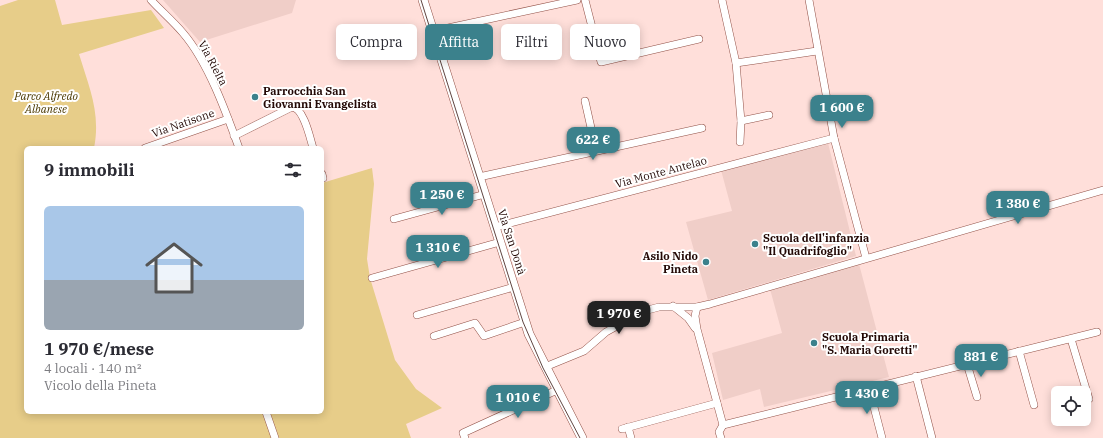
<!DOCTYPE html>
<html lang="it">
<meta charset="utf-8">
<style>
:root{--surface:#fff;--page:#f2f2f3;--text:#2b2b33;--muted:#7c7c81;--accent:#3b818c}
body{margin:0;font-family:"IBM Plex Serif",serif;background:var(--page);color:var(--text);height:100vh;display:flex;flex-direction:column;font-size:15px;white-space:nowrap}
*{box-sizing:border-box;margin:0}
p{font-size:13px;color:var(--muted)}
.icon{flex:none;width:22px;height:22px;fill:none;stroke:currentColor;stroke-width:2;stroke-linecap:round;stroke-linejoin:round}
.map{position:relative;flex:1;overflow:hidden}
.sheet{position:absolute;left:24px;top:146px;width:300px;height:268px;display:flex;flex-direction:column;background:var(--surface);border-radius:6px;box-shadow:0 2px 10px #0003}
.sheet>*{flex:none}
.banner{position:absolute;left:336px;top:24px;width:380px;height:36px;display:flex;gap:8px}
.buttons{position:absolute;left:1051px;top:386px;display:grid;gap:8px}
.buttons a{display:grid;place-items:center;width:40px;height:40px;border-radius:6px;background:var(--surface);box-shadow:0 2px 10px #0003;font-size:20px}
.price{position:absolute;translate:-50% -34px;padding:0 9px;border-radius:8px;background:var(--accent);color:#fff;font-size:13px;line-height:26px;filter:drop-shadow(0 1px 2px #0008)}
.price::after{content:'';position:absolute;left:50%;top:24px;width:12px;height:9px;margin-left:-6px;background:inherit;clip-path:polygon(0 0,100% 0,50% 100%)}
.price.active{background:#222;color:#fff}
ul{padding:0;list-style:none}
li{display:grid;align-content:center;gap:8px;height:212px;padding:0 20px}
li span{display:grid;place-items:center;height:124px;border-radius:6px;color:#555}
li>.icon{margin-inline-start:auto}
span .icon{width:72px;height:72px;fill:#fffc;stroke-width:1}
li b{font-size:17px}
h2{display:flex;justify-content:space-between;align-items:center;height:48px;padding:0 20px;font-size:17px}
.tag{padding:0 14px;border-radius:6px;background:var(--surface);box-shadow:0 2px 10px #0003;font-size:14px;line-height:36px}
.tag.active{background:var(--accent);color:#fff}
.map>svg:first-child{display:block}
.built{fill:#f0cec8}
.green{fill:#e7cd89}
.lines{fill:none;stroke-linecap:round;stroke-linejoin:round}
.minor-casing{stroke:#925147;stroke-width:8}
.tertiary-casing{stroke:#925147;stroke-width:10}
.minor{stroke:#fff;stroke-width:7}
.tertiary{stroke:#fff;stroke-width:9}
.tram{stroke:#604541;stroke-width:1}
.poi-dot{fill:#3b818c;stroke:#fff;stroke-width:1.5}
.labels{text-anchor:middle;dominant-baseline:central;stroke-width:4;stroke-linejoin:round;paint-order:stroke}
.street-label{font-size:11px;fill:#230906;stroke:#fff}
.poi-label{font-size:11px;font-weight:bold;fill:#230906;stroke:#fff;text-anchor:start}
.park-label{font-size:11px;font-style:italic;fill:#4a3801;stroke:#fff}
</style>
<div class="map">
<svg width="1103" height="438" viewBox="0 0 1103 438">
<rect width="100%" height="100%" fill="#ffdfda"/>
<g class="built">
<path d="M163,0h133l-4,13 -92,29z"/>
<path d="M828,143l28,113 -148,44 -22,-78 46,-11 -11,-41z"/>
<path d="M859,264l30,113 -125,30 -4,-18 -37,11 -11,-47 70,-20 -12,-44z"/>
</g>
<path class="green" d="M18,0h37l7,25 89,-15 13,18 -85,26c10,33 22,59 15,94h-68v264h296v-229l50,-15 2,16 -7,75 3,19 25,82 21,29 26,19 -36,16 5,14h-411v-432z"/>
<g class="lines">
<g class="minor-casing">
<g id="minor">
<path d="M151,0c10,11 22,21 32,33 25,29 43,79 56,115"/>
<path d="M585,0l16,62 98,-23"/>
<path d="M722,0l14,63 81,-12"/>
<path d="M809,0l25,138 32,120"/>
<path d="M434,31l143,-31"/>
<path d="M736,63l5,58 -1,21"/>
<path d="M585,101l11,49"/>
<path d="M741,121l28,-6"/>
<path d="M234,136l58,-29c12,1 18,31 21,41"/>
<path d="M145,148l83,-29"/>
<path d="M322,174l1,4"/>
<path d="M479,177l223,-49"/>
<path d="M394,219l91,-25"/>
<path d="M495,227l339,-89"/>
<path d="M372,278l128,-36"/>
<path d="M673,306l15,12 7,10"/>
<path d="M697,307l-2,9 2,13 26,96 374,-93"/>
<path d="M417,315l97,-28"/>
<path d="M434,336l41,-13 9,13 41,-14"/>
<path d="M1071,339l18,60"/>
<path d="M1019,351l15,54"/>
<path d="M967,364l10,33"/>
<path d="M545,367l39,-16 22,-19 38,-21 15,-4h38l13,-3 393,-114"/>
<path d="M916,376l16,62"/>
<path d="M869,388l13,50"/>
<path d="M266,412l9,26"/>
<path d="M628,427l3,11"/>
<path d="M622,429l95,-26"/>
<path d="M465,438l-2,-5 94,-43"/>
<path d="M721,438l-2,-6 4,-7"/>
</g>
</g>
<g class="tertiary-casing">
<path id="tertiary" d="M423,0l106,334 53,104"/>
</g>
<use href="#minor" class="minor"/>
<use href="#tertiary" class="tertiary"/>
<path class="tram" d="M421,0l102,322 20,46 37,70"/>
</g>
<g class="poi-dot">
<circle cx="255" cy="97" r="4"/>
<circle cx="755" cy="244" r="4"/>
<circle cx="706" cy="262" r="4"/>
<circle cx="814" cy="343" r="4"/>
</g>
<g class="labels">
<g class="street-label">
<text transform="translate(213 63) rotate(62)">Via Rielta</text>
<text transform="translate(183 123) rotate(-19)">Via Natisone</text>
<text transform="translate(661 172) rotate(-15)">Via Monte Antelao</text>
<text transform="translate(512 242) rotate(72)">Via San Donà</text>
</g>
<g class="poi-label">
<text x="263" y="91">Parrocchia San<tspan x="263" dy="13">Giovanni Evangelista</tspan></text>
<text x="763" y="238">Scuola dell'infanzia<tspan x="763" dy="13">"Il Quadrifoglio"</tspan></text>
<text x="698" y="256" text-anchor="end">Asilo Nido<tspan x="698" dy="13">Pineta</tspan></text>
<text x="822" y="337">Scuola Primaria<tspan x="822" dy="13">"S. Maria Goretti"</tspan></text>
</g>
<g class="park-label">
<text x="46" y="96">Parco Alfredo<tspan x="46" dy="13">Albanese</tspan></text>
</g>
</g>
</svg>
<div class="buttons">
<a><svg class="icon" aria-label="locate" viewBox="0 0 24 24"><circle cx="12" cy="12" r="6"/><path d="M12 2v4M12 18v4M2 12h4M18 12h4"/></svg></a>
</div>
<b class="price" style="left:842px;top:129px">1 600 €</b>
<b class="price" style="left:593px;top:161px">622 €</b>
<b class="price" style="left:442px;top:216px">1 250 €</b>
<b class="price" style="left:1018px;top:225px">1 380 €</b>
<b class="price" style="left:438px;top:269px">1 310 €</b>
<b class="price active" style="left:619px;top:335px">1 970 €</b>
<b class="price" style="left:981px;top:378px">881 €</b>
<b class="price" style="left:867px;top:415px">1 430 €</b>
<b class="price" style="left:518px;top:419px">1 010 €</b>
<div class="banner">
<a class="tag">Compra</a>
<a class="tag active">Affitta</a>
<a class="tag">Filtri</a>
<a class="tag">Nuovo</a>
</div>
<section class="sheet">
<h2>9 immobili<svg class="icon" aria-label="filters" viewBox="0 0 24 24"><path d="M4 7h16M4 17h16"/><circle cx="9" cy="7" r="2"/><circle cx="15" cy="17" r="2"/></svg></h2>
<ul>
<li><span style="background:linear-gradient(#a9c7e8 60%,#9aa5b1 0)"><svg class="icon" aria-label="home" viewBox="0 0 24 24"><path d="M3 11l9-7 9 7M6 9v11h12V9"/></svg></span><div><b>1 970 €/mese</b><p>4 locali · 140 m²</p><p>Vicolo della Pineta</p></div></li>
</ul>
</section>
</div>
